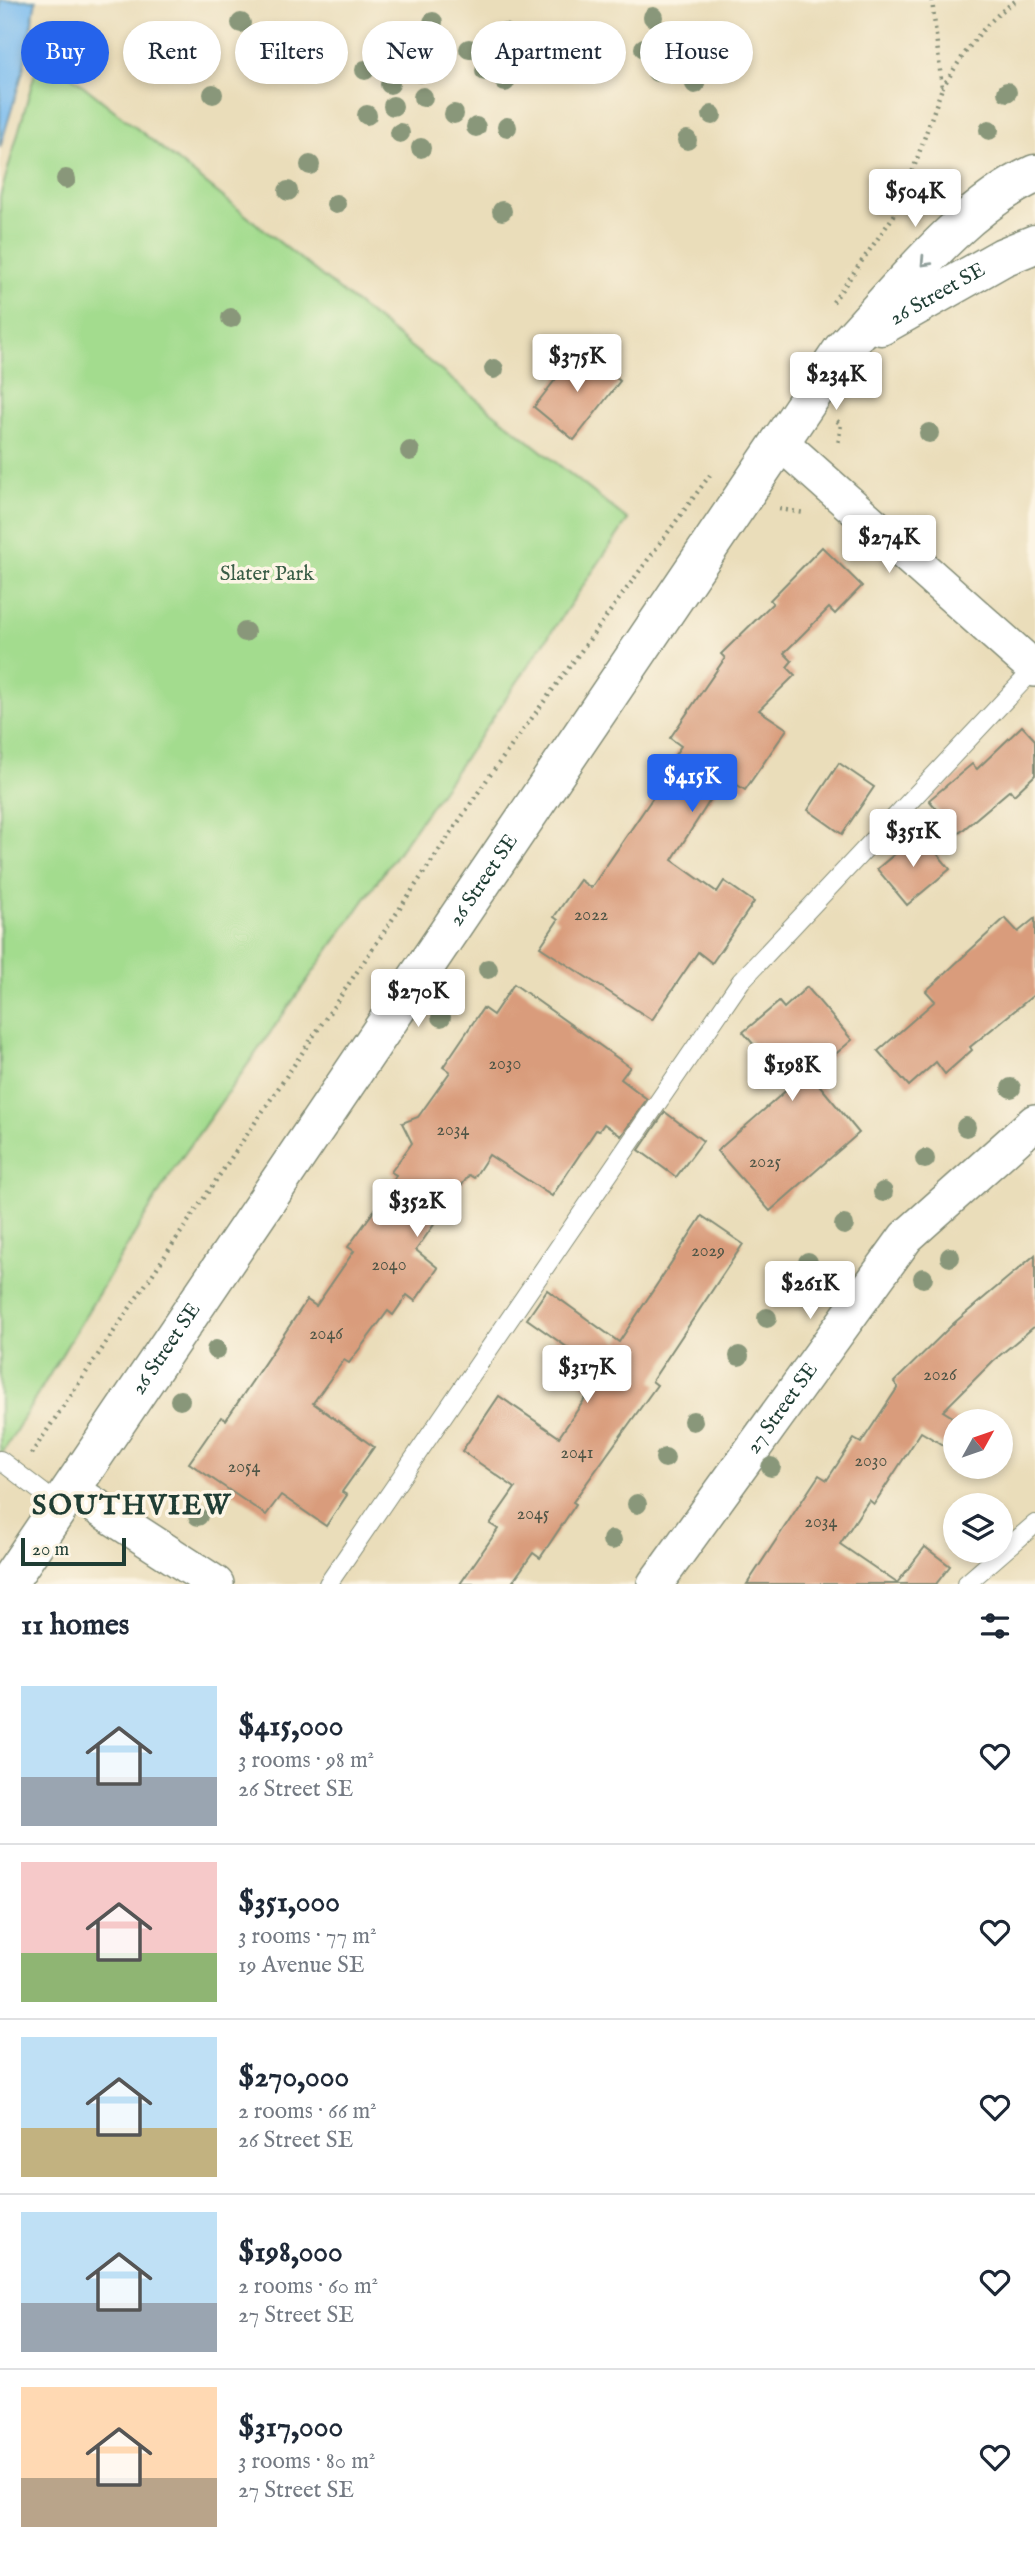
<!DOCTYPE html>
<meta charset="utf-8">
<style>
:root{--surface:#fff;--page:#f2f2f3;--text:#1f2937;--muted:#747a83;--line:#e0e1e3;--accent:#2563eb}
body{margin:0;font-family:"IM FELL English",serif;background:var(--page);color:var(--text);height:100vh;display:flex;flex-direction:column;font-size:26px;white-space:nowrap}
*{box-sizing:border-box;margin:0}
p{font-size:23px;color:var(--muted)}
.icon{flex:none;width:38px;height:38px;fill:none;stroke:currentColor;stroke-width:2;stroke-linecap:round;stroke-linejoin:round}
.map{position:relative;height:1584px;overflow:hidden}
.details{display:flex;flex-direction:column;background:var(--surface);flex:1}
.details>*{flex:none}
.hud{position:absolute;left:21px;top:21px;width:994px;height:63px;display:flex;gap:14px}
.needle{width:46px;rotate:50deg}
.controls{position:absolute;left:943px;top:1409px;display:grid;gap:14px}
.controls a{display:grid;place-items:center;width:70px;height:70px;border-radius:50%;background:var(--surface);box-shadow:0 4px 10px #0003;font-size:35px}
.scale{position:absolute;left:21px;bottom:18px;width:105px;box-sizing:border-box;padding-left:7px;border:4px solid #1f3d34;border-top:0;font-size:19px;line-height:24px;white-space:nowrap;color:#1f3d34;-webkit-text-stroke:5px #fcf5e5;paint-order:stroke}
.price{position:absolute;translate:-50% -60px;padding:0 16px;border-radius:7px;background:#fff;color:#222;font-size:23px;line-height:46px;filter:drop-shadow(0 2px 4px #0008)}
.price::after{content:'';position:absolute;left:50%;top:42px;width:21px;height:16px;margin-left:-10px;background:inherit;clip-path:polygon(0 0,100% 0,50% 100%)}
.price.current{background:var(--accent);color:#fff}
ul{padding:0;list-style:none}
li{display:flex;align-items:center;gap:21px;height:175px;padding:0 21px}
li+li{border-top:2px solid var(--line)}
li span{display:grid;place-items:center;flex:none;width:196px;height:140px;border-radius:0px;color:#555}
li>.icon{margin-inline-start:auto}
span .icon{width:84px;height:84px;fill:#fffc;stroke-width:1}
li b{font-size:30px}
h2{display:flex;justify-content:space-between;align-items:center;height:84px;padding:0 21px;font-size:30px}
.tag{padding:0 24px;border-radius:32px;background:var(--surface);box-shadow:0 4px 10px #0003;font-size:24px;line-height:63px}
.tag.current{background:var(--accent);color:#fff}
.map>svg:first-child{display:block}
.green{fill:#a3dc8e;stroke:#618c61;stroke-width:2}
.water{fill:#7abcef;stroke:#4c7c92;stroke-width:2}
.building{fill:#d99c7b}
.lines{fill:none;stroke-linecap:round;stroke-linejoin:round}
.service-casing{stroke:#848d77;stroke-width:20}
.minor-casing{stroke:#848d77;stroke-width:38}
.tertiary-casing{stroke:#848d77;stroke-width:41}
.path{stroke:#848d77;stroke-width:4.5;stroke-dasharray:2 5;stroke-linecap:butt}
.service{stroke:#fff;stroke-width:18}
.minor{stroke:#fff;stroke-width:35}
.tertiary{stroke:#fff;stroke-width:38}
.tree{fill:#89977a}
.oneway{stroke:#8f9e9a}
.labels{text-anchor:middle;dominant-baseline:central;stroke-width:7;stroke-linejoin:round;paint-order:stroke}
.number-label{font-size:18px;fill:#4e5546}
.street-label{font-size:21px;fill:#1f3d34;stroke:#fcf5e5}
.park-label{font-size:21px;fill:#395d46;stroke:#fcf5e5}
.district-label{font-size:28px;font-weight:bold;letter-spacing:2px;fill:#1f3d34;stroke:#fcf5e5}
</style>
<div class="map">
<svg width="1035" height="1584" viewBox="0 0 1035 1584">
<rect width="100%" height="100%" fill="#fcf5e5"/>
<filter id="ink" filterUnits="userSpaceOnUse"><feTurbulence type="fractalNoise" baseFrequency=".0143" numOctaves="2"/><feDisplacementMap in="SourceGraphic" scale="14" xChannelSelector="R" yChannelSelector="G"/><feConvolveMatrix kernelMatrix="1 2 1 2 8 2 1 2 1" color-interpolation-filters="sRGB"/></filter>
<filter id="wash" filterUnits="userSpaceOnUse"><feTurbulence type="fractalNoise" baseFrequency=".00686" numOctaves="4" result="noise"/><feDisplacementMap in="SourceGraphic" scale="28" xChannelSelector="R" yChannelSelector="G"/><feGaussianBlur stdDeviation="1.57" result="paint"/><feColorMatrix in="noise" values="0 0 0 0 0 0 0 0 0 0 0 0 0 0 0 0 0 1.4 0 .05"/><feComposite in="paint" operator="in"/></filter>
<g filter="url(#wash)">
<rect width="100%" height="100%" fill="#eaddba"/>
<path class="green" d="M41,52l587,468 -147,215 -308,435 -173,287v-1260z"/>
<path class="water" d="M0,0h36l-13,71 -23,77z"/>
<g id="blocks">
<g class="building">
<path d="M580,348l40,33 -46,59 -40,-33z"/>
<path d="M822,547l40,39 -27,28 -6,-6 -45,45 8,8 -5,6 8,8 -36,35 28,19 -42,61 -20,-13 -53,83 45,32 7,-11 30,21 -42,61 -14,-11 -46,68 -112,-73 18,-27 -4,-3 26,-37 11,8 69,-101 -5,-3 26,-38 -11,-8 55,-80 -4,-4 52,-51 -3,-3z"/>
<path d="M1022,726l13,14v35l-21,20 -4,-5 -52,44 -29,-34 43,-36 5,5z"/>
<path d="M839,763l35,24 -32,47 -34,-24z"/>
<path d="M920,833l30,36 -43,36 -30,-36z"/>
<path d="M1005,918l13,14 17,-14v76l-65,53 2,3 -27,24 -9,-12 -27,24 -31,-35 57,-50 -9,-10z"/>
<path d="M514,984l116,83 -9,12 26,20 -26,37 -17,-12 -5,7 -3,-1 -44,66 -63,-41 -15,23 -5,-3 -53,75 22,18 -23,33 -8,-6 -14,20 -5,-4 -39,52 -5,-3 -31,43 61,44 -32,45 5,3 -21,31 -45,-31 -15,20 -77,-52 32,-46 5,3 81,-120 9,6 38,-55 -6,-4 40,-56 8,-16 -5,-3 21,-29 -10,-20 16,-6 32,-45 -7,-5 40,-59 10,7z"/>
<path d="M807,987l45,53 -41,35 48,58 -89,78 -53,-60 73,-64 -47,-55 36,-30 5,6z"/>
<path d="M665,1112l38,29 -27,36 -37,-27z"/>
<path d="M702,1216l41,28 -91,137 5,4 -84,117 3,2 -36,54 -7,-5 -22,31h-51l38,-55 -8,-5 25,-36 -53,-37 37,-55 60,41 32,-47 -12,-8 12,-18 -64,-45 20,-29 72,52z"/>
<path d="M1035,1255v71l-42,35 -50,50 16,10h-3v32l-35,-21 -47,72 -5,-4 -29,44 57,39 28,-36 25,19 -14,18h-189l72,-109 8,5 27,-41 7,4 37,-56 -4,-5 60,-59z"/>
</g>
</g>
</g>
<g filter="url(#ink)">
<use href="#blocks" fill-opacity="0" stroke="#848d77" stroke-width="2"/>
<g class="lines">
<g class="service-casing">
<g id="service">
<path d="M0,1460l60,46"/>
<path d="M328,1584l413,-603 294,-313"/>
<path d="M966,1584l69,-60"/>
</g>
</g>
<g class="minor-casing">
<g id="minor">
<path d="M779,441l256,228"/>
<path d="M71,1490l145,94"/>
<path id="s1" d="M655,1584l251,-347 129,-115"/>
</g>
</g>
<g class="tertiary-casing">
<g id="tertiary">
<path id="s2" d="M881,326l122,-69 32,-13"/>
<path id="s3" d="M7,1584l836,-1235c55,-58 119,-142 192,-175"/>
</g>
</g>
<g class="path">
<path d="M942,88c22,-34 41,-66 75,-88"/>
<path d="M833,302l67,-95 42,-119 -10,-88"/>
<path d="M837,421l4,3 -3,21"/>
<path d="M779,509l26,4"/>
<path d="M31,1454l457,-676 222,-303"/>
</g>
<use href="#service" class="service"/>
<use href="#minor" class="minor"/>
<use href="#tertiary" class="tertiary"/>
</g>
<g class="tree">
<circle cx="653" cy="17" r="10"/>
<circle cx="433" cy="22" r="10"/>
<circle cx="241" cy="23" r="10"/>
<circle cx="505" cy="33" r="10"/>
<circle cx="644" cy="48" r="10"/>
<circle cx="469" cy="49" r="10"/>
<circle cx="674" cy="50" r="10"/>
<circle cx="323" cy="51" r="10"/>
<circle cx="399" cy="53" r="10"/>
<circle cx="365" cy="70" r="10"/>
<circle cx="485" cy="71" r="10"/>
<circle cx="657" cy="72" r="10"/>
<circle cx="420" cy="73" r="10"/>
<circle cx="505" cy="82" r="10"/>
<circle cx="390" cy="84" r="10"/>
<circle cx="695" cy="84" r="10"/>
<circle cx="1007" cy="92" r="10"/>
<circle cx="213" cy="94" r="10"/>
<circle cx="423" cy="97" r="10"/>
<circle cx="393" cy="106" r="10"/>
<circle cx="454" cy="114" r="10"/>
<circle cx="367" cy="115" r="10"/>
<circle cx="712" cy="115" r="10"/>
<circle cx="476" cy="127" r="10"/>
<circle cx="507" cy="127" r="10"/>
<circle cx="989" cy="130" r="10"/>
<circle cx="400" cy="133" r="10"/>
<circle cx="687" cy="140" r="10"/>
<circle cx="421" cy="148" r="10"/>
<circle cx="310" cy="165" r="10"/>
<circle cx="66" cy="179" r="10"/>
<circle cx="288" cy="191" r="10"/>
<circle cx="336" cy="204" r="10"/>
<circle cx="502" cy="211" r="10"/>
<circle cx="231" cy="318" r="10"/>
<circle cx="494" cy="369" r="10"/>
<circle cx="929" cy="433" r="10"/>
<circle cx="410" cy="451" r="10"/>
<circle cx="245" cy="632" r="10"/>
<circle cx="488" cy="969" r="10"/>
<circle cx="441" cy="1017" r="10"/>
<circle cx="1011" cy="1088" r="10"/>
<circle cx="966" cy="1127" r="10"/>
<circle cx="925" cy="1159" r="10"/>
<circle cx="883" cy="1192" r="10"/>
<circle cx="844" cy="1225" r="10"/>
<circle cx="950" cy="1257" r="10"/>
<circle cx="808" cy="1262" r="10"/>
<circle cx="923" cy="1278" r="10"/>
<circle cx="767" cy="1318" r="10"/>
<circle cx="216" cy="1350" r="10"/>
<circle cx="739" cy="1356" r="10"/>
<circle cx="180" cy="1400" r="10"/>
<circle cx="693" cy="1421" r="10"/>
<circle cx="665" cy="1458" r="10"/>
<circle cx="771" cy="1467" r="10"/>
<circle cx="637" cy="1504" r="10"/>
<circle cx="198" cy="1516" r="10"/>
<circle cx="612" cy="1540" r="10"/>
</g>
<defs><path id="oneway-chevron" d="M-2-3.5L2.5 0L-2 3.5" fill="none" stroke-width="1.6" stroke-linecap="round" stroke-linejoin="round" transform="scale(1.75)"/></defs>
<use class="oneway" href="#oneway-chevron" transform="translate(925 262) rotate(133)"/>
</g>
<g class="labels">
<g class="number-label">
<text x="591" y="915">2022</text>
<text x="505" y="1064">2030</text>
<text x="453" y="1130">2034</text>
<text x="765" y="1162">2025</text>
<text x="708" y="1251">2029</text>
<text x="389" y="1265">2040</text>
<text x="326" y="1334">2046</text>
<text x="940" y="1375">2026</text>
<text x="577" y="1453">2041</text>
<text x="871" y="1461">2030</text>
<text x="244" y="1467">2054</text>
<text x="533" y="1514">2045</text>
<text x="821" y="1522">2034</text>
</g>
<g class="street-label">
<text stroke="none"><textPath href="#s2" startOffset="65">26 Street SE</textPath></text>
<text stroke="none"><textPath href="#s3" startOffset="850">26 Street SE</textPath></text>
<text stroke="none"><textPath href="#s3" startOffset="284">26 Street SE</textPath></text>
<text stroke="none"><textPath href="#s1" startOffset="217">27 Street SE</textPath></text>
</g>
<g class="park-label">
<text x="267" y="574">Slater Park</text>
</g>
<g class="district-label">
<text x="132" y="1506">SOUTHVIEW</text>
</g>
</g>
</svg>
<div class="controls">
<a><svg class="needle" viewBox="-14 -14 28 28"><path d="M0-13l5 13h-10z" fill="#e53935"/><path d="M0 13l5-13h-10z" fill="#747a83"/></svg></a>
<a><svg class="icon" aria-label="layers" viewBox="0 0 24 24"><path d="M12 4l9 5-9 5-9-5zM3 14l9 5 9-5"/></svg></a>
</div>
<div class="scale">20 m</div>
<b class="price" style="left:915px;top:229px">$504K</b>
<b class="price" style="left:577px;top:394px">$375K</b>
<b class="price" style="left:836px;top:412px">$234K</b>
<b class="price" style="left:889px;top:575px">$274K</b>
<b class="price current" style="left:692px;top:814px">$415K</b>
<b class="price" style="left:913px;top:869px">$351K</b>
<b class="price" style="left:418px;top:1029px">$270K</b>
<b class="price" style="left:792px;top:1103px">$198K</b>
<b class="price" style="left:417px;top:1239px">$352K</b>
<b class="price" style="left:810px;top:1321px">$261K</b>
<b class="price" style="left:587px;top:1405px">$317K</b>
<div class="hud">
<a class="tag current">Buy</a>
<a class="tag">Rent</a>
<a class="tag">Filters</a>
<a class="tag">New</a>
<a class="tag">Apartment</a>
<a class="tag">House</a>
</div>
</div>
<section class="details">
<h2>11 homes<svg class="icon" aria-label="filters" viewBox="0 0 24 24"><path d="M4 7h16M4 17h16"/><circle cx="9" cy="7" r="2"/><circle cx="15" cy="17" r="2"/></svg></h2>
<ul>
<li><span style="background:linear-gradient(#bfe0f5 65%,#9aa5b1 0)"><svg class="icon" aria-label="home" viewBox="0 0 24 24"><path d="M3 11l9-7 9 7M6 9v11h12V9"/></svg></span><div><b>$415,000</b><p>3 rooms · 98 m²</p><p>26 Street SE</p></div><svg class="icon" aria-label="heart" viewBox="0 0 24 24"><path d="M12 20l-8-8c-3-5 5-10 8-4 3-6 11-1 8 4z"/></svg></li>
<li><span style="background:linear-gradient(#f6c9c9 65%,#8fb573 0)"><svg class="icon" aria-label="home" viewBox="0 0 24 24"><path d="M3 11l9-7 9 7M6 9v11h12V9"/></svg></span><div><b>$351,000</b><p>3 rooms · 77 m²</p><p>19 Avenue SE</p></div><svg class="icon" aria-label="heart" viewBox="0 0 24 24"><path d="M12 20l-8-8c-3-5 5-10 8-4 3-6 11-1 8 4z"/></svg></li>
<li><span style="background:linear-gradient(#bfe0f5 65%,#c2b280 0)"><svg class="icon" aria-label="home" viewBox="0 0 24 24"><path d="M3 11l9-7 9 7M6 9v11h12V9"/></svg></span><div><b>$270,000</b><p>2 rooms · 66 m²</p><p>26 Street SE</p></div><svg class="icon" aria-label="heart" viewBox="0 0 24 24"><path d="M12 20l-8-8c-3-5 5-10 8-4 3-6 11-1 8 4z"/></svg></li>
<li><span style="background:linear-gradient(#bfe0f5 65%,#9aa5b1 0)"><svg class="icon" aria-label="home" viewBox="0 0 24 24"><path d="M3 11l9-7 9 7M6 9v11h12V9"/></svg></span><div><b>$198,000</b><p>2 rooms · 60 m²</p><p>27 Street SE</p></div><svg class="icon" aria-label="heart" viewBox="0 0 24 24"><path d="M12 20l-8-8c-3-5 5-10 8-4 3-6 11-1 8 4z"/></svg></li>
<li><span style="background:linear-gradient(#ffd9b3 65%,#b9a48a 0)"><svg class="icon" aria-label="home" viewBox="0 0 24 24"><path d="M3 11l9-7 9 7M6 9v11h12V9"/></svg></span><div><b>$317,000</b><p>3 rooms · 80 m²</p><p>27 Street SE</p></div><svg class="icon" aria-label="heart" viewBox="0 0 24 24"><path d="M12 20l-8-8c-3-5 5-10 8-4 3-6 11-1 8 4z"/></svg></li>
</ul>
</section>
